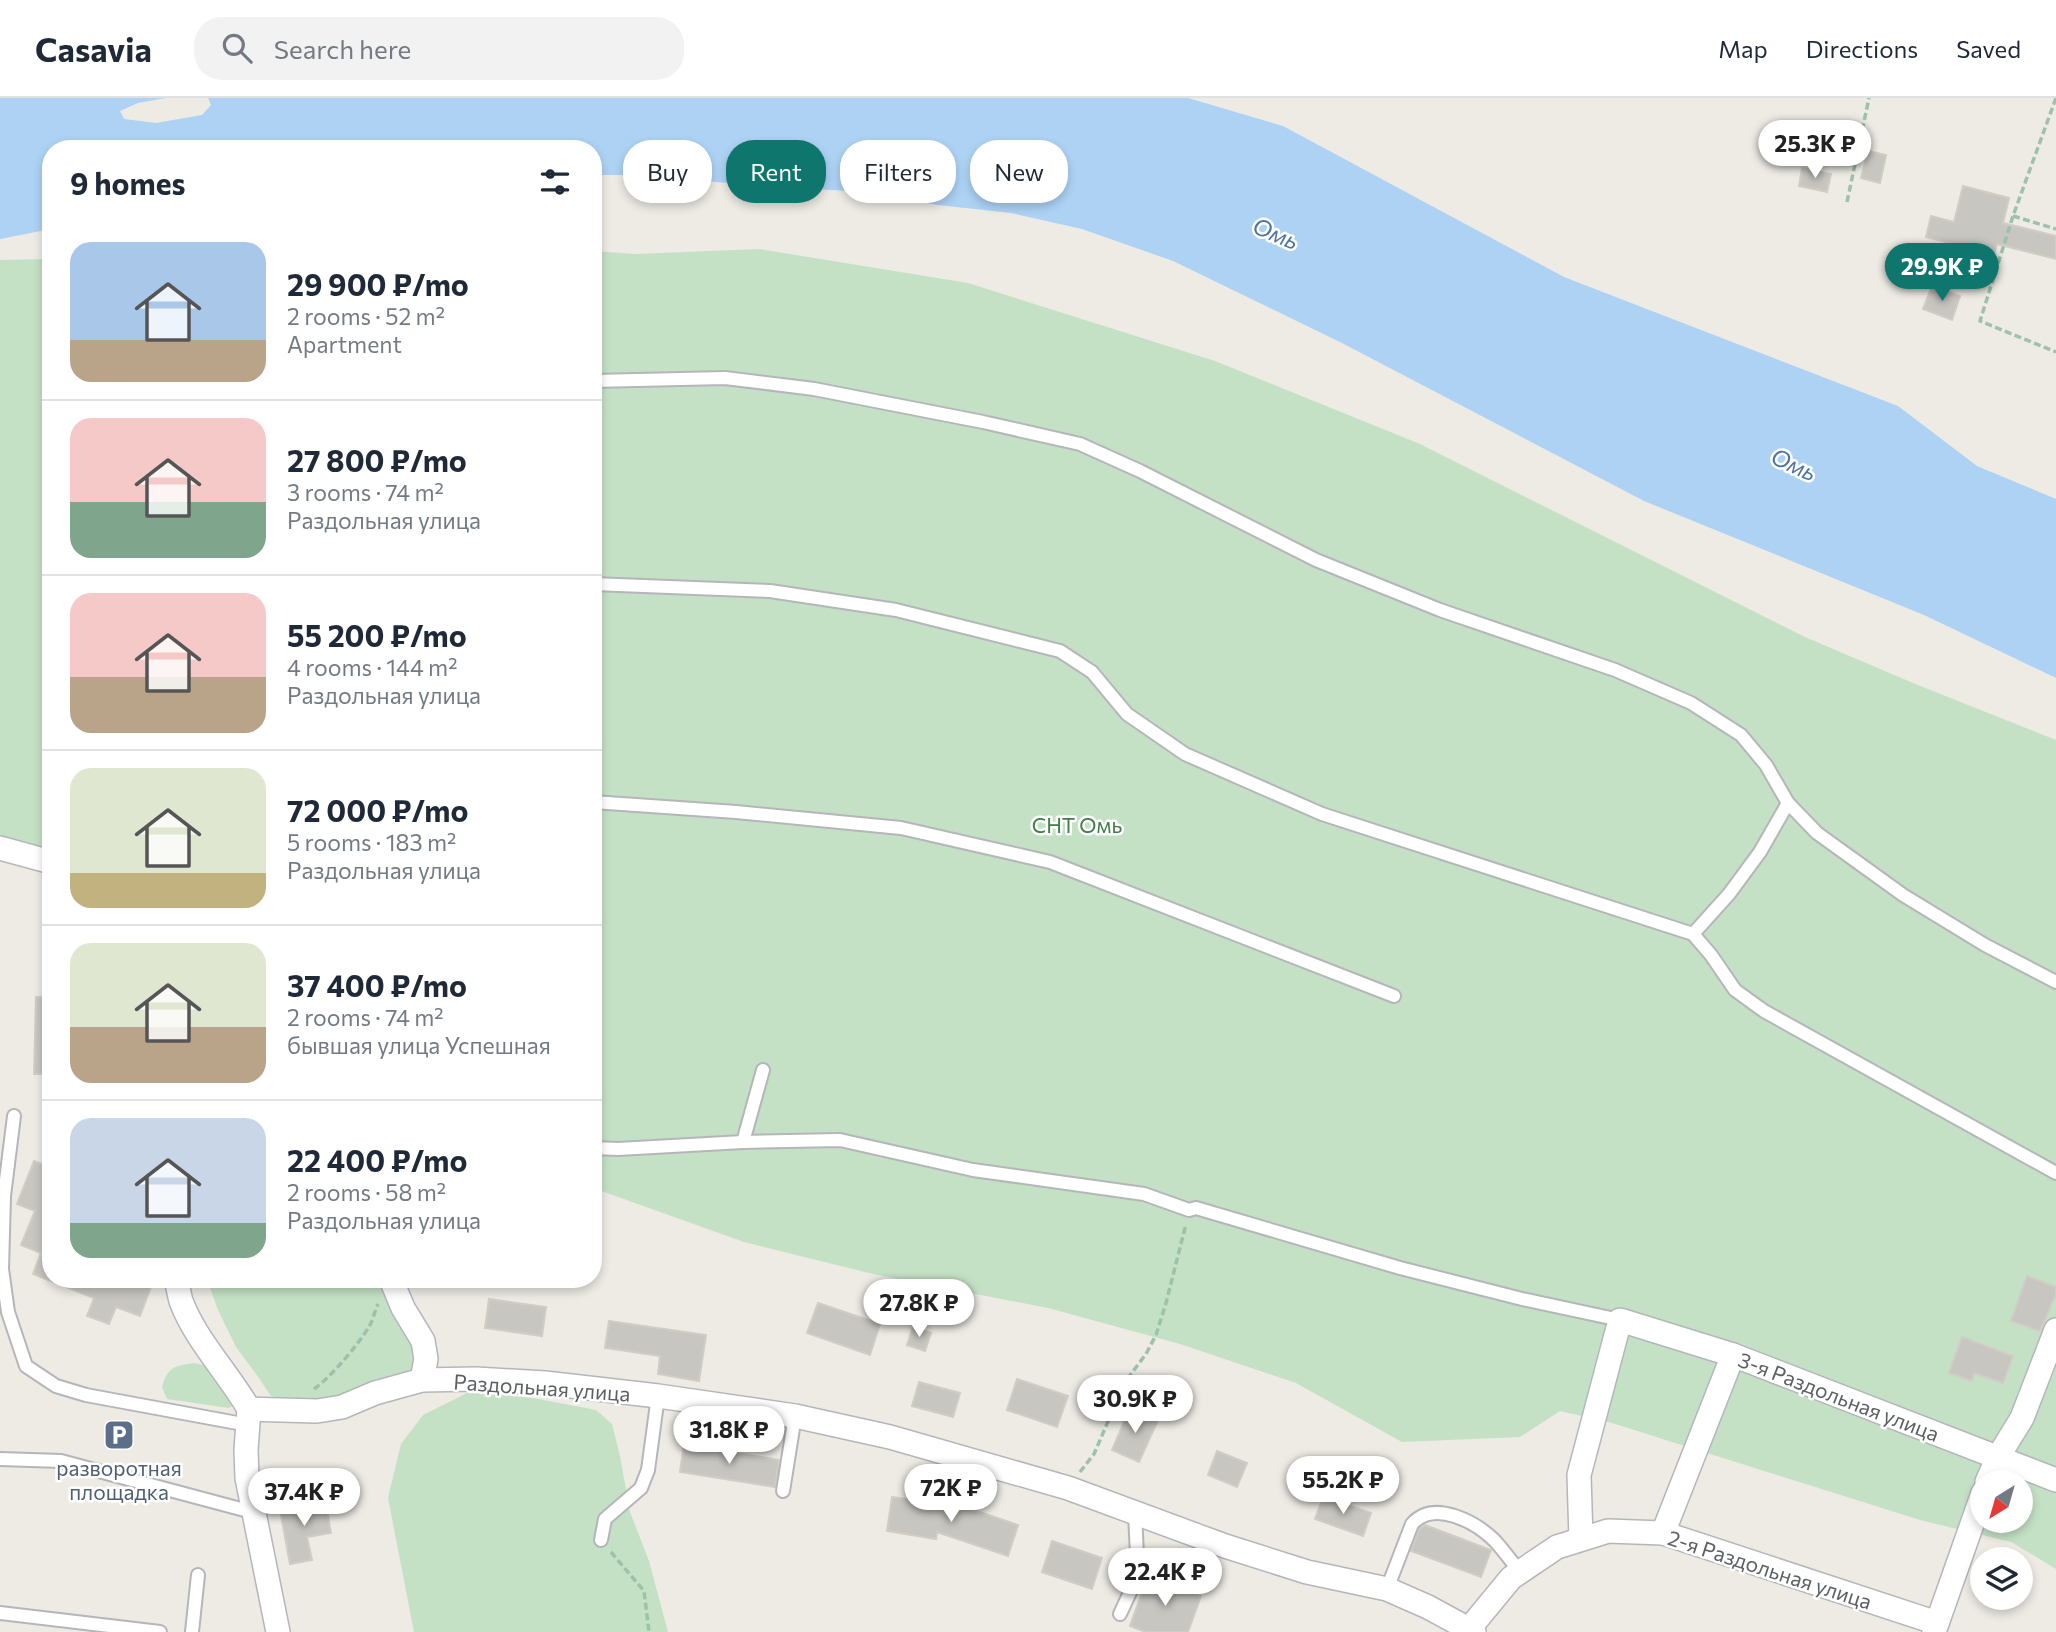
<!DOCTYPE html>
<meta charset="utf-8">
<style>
:root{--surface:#fff;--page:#f2f2f3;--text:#1f2937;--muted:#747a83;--line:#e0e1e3;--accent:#0f766e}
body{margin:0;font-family:Commissioner,sans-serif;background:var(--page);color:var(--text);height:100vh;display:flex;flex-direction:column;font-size:26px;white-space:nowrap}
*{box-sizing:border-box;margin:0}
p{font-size:23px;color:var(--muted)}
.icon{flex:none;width:38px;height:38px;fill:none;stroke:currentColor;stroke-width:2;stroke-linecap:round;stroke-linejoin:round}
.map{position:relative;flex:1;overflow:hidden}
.details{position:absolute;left:42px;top:42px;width:560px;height:1148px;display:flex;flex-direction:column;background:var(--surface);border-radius:28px;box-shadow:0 4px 10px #0003}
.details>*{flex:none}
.banner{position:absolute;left:623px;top:42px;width:665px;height:63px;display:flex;gap:14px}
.needle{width:46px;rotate:217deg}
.controls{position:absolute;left:1970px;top:1372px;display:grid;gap:14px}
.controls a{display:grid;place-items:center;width:63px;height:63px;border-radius:50%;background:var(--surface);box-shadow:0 4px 10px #0003;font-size:35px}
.price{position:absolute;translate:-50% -60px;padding:0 16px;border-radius:24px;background:#fff;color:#222;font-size:23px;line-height:46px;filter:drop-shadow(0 2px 4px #0008)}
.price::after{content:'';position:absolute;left:50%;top:42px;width:21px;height:16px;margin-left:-10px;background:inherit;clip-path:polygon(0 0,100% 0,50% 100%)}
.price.current{background:var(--accent);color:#fff}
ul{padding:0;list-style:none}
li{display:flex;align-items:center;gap:21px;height:175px;padding:0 28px}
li+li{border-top:2px solid var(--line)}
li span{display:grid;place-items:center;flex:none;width:196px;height:140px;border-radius:21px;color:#555}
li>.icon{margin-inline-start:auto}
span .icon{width:84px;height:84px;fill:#fffc;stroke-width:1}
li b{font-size:30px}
h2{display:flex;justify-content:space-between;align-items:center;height:84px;padding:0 28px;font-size:30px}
.chip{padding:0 24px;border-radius:28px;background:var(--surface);box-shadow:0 4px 10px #0003;font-size:24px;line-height:63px}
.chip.current{background:var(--accent);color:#fff}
header{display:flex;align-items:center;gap:42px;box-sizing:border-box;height:98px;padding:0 35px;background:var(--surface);border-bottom:2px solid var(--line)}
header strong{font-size:33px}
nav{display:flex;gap:38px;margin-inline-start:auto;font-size:24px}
.search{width:490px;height:63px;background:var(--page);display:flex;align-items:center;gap:18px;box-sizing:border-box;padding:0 24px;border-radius:28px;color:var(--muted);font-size:26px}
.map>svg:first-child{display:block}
.green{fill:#c4e1c5;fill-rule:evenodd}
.water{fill:#add2f4}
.building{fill:#c8c6c1;stroke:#d1cdc4;stroke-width:2}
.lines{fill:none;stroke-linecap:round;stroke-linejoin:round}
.service-casing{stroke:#b5b6ba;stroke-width:16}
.minor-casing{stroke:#b5b6ba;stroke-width:26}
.path{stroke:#9ec1aa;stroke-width:3.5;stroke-dasharray:7 3.5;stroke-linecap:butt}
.service{stroke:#fff;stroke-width:12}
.minor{stroke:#fff;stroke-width:23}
.labels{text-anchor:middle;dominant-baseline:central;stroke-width:5;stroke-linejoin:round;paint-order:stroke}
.park-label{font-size:21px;fill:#407e45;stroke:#fff}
.street-label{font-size:21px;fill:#5c5f63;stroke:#fff}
.service-label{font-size:21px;fill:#4e5e75;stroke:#fff}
.water-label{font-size:23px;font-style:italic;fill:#4c74a4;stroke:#fff}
</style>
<header>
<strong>Casavia</strong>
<div class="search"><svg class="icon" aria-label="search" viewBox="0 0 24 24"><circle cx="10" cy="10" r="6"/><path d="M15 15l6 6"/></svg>Search here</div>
<nav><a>Map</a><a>Directions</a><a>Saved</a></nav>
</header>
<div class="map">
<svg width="2056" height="1534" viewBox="0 0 2056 1534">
<rect width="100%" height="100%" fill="#edebe4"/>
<g class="green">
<path d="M759,151l209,34 247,78 205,83 385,193 108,46 143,57v829l-45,-27 -91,-22 -308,-97 -52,-12 -40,26 -118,5 -106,-59 -116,-39 -132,-36 -175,-34 -129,-32 -151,-54v-937l42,3zM1983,1384h38v39h-38z"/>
<path d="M51,161v591l-51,-13v-577z"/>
<path d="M207,1181h178l27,57 6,29 -5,10 -81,29 -51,-3 -11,-6 -11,-17 -23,-31 -18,-37z"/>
<path d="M194,1265l18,4 26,36 -9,5 -62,-9 -5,-12c6,-21 13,-21 32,-24z"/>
<path d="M469,1294l64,6 63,12 16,14 8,32 10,56 19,49 19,71h-254l-26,-134 13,-54 22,-29z"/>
</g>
<path class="water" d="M0,0h166l-28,5 -18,8 4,8 32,4 46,-8 9,-10 -3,-7h980l95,28 281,151 334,129 79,60 79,33v179l-132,-63 -280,-114 -302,-158 -169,-82 -91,-32 -71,-16 -73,-8 -75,-13 -110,-7 -125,-10h-35v-26h-542v80l-51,10z"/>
<g class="building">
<path d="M1780,26l15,27 -15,9 -15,-27z"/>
<path d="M1868,53l18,4 -6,28 -19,-5z"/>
<path d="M1802,70l29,6 -4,18 -28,-6z"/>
<path d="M1963,88l46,12 -6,25 53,13v23l-59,-15 -3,10 -68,-17 5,-21 23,6z"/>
<path d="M1932,188l28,10 -8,24 -29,-11z"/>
<path d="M36,899h15v77h-17z"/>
<path d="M34,1063l16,6 -4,12h1l4,-5v105h103l-14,37 -24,-9 -7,17 -22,-8 7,-18 -61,-24 8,-21 -20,-8 14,-34 -18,-7z"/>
<path d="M2027,1178l29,11v7l-16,37 -29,-10z"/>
<path d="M489,1201l57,8 -4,29 -57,-8z"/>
<path d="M818,1205l62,21 -10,31 -63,-22z"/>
<path d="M609,1223l97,14 -7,46 -41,-7 2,-18 -55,-8z"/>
<path d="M913,1229l18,6 -6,18 -18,-6z"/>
<path d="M1962,1239l51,19 -10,27 -29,-10 -2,8 -23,-8z"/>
<path d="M1017,1281l51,17 -11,31 -50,-17z"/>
<path d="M919,1284l41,11 -7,24 -41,-11z"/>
<path d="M1130,1310l28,12 -19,42 -27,-12z"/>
<path d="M684,1346l95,16 -4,27 -95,-15z"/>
<path d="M1217,1353l30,12 -10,24 -29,-12z"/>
<path d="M892,1399l76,11 50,17 -10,31 -71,-24 -1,7 -49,-8z"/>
<path d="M1323,1399l48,16 -8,23 -48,-17z"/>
<path d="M325,1400l6,35 -24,4 5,23 -22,4 -10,-54 20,-3v-5z"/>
<path d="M1425,1427l66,25 -10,27 -70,-26 8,-22z"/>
<path d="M1052,1443l50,17 -10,31 -50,-17z"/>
<path d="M1148,1478l53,20 -13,36h-42l-16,-6z"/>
</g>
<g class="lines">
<g class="service-casing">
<g id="service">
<path d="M593,283l132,-3 89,11 169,33 97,22 60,27 176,89 124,50 175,60 76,33 50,32 25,30 22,38 29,30 86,62 82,50 71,37"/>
<path d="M593,486l177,7 126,19 164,41 32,21 35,42 58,40 137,60 371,120 18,21 24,35 29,21 292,162"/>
<path d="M593,704l143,10 165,16 149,34 344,134"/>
<path d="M1693,836l36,-40 31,-42 28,-49"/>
<path d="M14,1018l-10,80 -2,73 6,43 18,54 30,20 30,9 162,30"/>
<path d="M743,1044l20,-72"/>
<path d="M593,1050l25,1 125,-7 97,-2 133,30 171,24 45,16 7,-2 204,60 122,31 98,21"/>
<path d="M0,1361l61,2 191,51"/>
<path d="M783,1393l12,-75"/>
<path d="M601,1442l4,-21 36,-31 7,-18 10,-74"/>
<path d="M1387,1491l25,-65c22,-25 64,-2 83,17 9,10 17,21 25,31"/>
<path d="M0,1515l160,19"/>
<path d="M1120,1516l18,-39 -3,-61"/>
<path d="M192,1534l6,-57"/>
</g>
</g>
<g class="minor-casing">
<g id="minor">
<path d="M0,750l51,14"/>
<path d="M176,1181c2,7 3,15 5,22 14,38 47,72 68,108"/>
<path d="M391,1181l12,29 20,33 3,18 -4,21"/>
<path d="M249,1311l68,2 25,-4 33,-14 47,-13 54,-1 69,4 113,13 137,20 95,21 178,51 157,58 82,26 80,17 41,18 46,25"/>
<path d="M249,1311l-3,41 1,28 31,154"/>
<path d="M1987,1384l11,-25 24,-39 34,-88"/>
<path d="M1663,1435l70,-178"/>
<path d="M1581,1441l-2,-64 41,-155 113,35 323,125"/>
<path d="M1469,1531l42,-51 46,-31 51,-16 55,2 274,90"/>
<path d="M1934,1534l49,-139"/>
</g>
</g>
<g class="path">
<path d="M2056,0l-43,118 -33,105 76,31"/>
<path d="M1847,104l22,-104"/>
<path d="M2013,118l43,13"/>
<path d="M314,1291c17,-12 45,-45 56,-64 3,-6 5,-14 8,-21"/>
<path d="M1080,1374l14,-18 31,-72 21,-28 10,-19 10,-32 20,-79"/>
<path d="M611,1454l33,39 5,41"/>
</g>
<use href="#service" class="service"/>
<use href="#minor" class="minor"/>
</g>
<defs>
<g id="parking-square" transform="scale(1.575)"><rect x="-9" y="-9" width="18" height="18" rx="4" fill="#5c6f8a" stroke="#fff"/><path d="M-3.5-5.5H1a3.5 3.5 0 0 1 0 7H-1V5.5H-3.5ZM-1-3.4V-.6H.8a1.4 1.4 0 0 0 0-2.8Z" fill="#fff"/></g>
</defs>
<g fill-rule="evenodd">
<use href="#parking-square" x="119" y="1337"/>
</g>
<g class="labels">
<g class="park-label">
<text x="1077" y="726">СНТ Омь</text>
</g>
<g class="street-label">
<text transform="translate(542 1289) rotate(4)">Раздольная улица</text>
<text transform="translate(1839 1298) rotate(21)">3-я Раздольная улица</text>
<text transform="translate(1770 1471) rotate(18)">2-я Раздольная улица</text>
</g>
<g class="service-label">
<text x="119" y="1369">разворотная<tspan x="119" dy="24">площадка</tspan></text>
</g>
<g class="water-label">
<text transform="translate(1276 135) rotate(23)">Омь</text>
<text transform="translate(1794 366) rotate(25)">Омь</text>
</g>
</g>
</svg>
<div class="controls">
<a><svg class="needle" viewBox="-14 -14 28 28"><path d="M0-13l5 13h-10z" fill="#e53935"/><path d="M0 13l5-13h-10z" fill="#747a83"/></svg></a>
<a><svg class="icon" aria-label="layers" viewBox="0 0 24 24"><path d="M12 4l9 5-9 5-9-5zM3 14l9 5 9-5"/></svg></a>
</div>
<b class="price" style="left:1815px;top:82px">25.3K ₽</b>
<b class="price current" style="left:1942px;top:205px">29.9K ₽</b>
<b class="price" style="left:919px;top:1241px">27.8K ₽</b>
<b class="price" style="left:1135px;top:1337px">30.9K ₽</b>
<b class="price" style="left:729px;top:1368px">31.8K ₽</b>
<b class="price" style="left:1343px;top:1418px">55.2K ₽</b>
<b class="price" style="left:951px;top:1426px">72K ₽</b>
<b class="price" style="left:304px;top:1430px">37.4K ₽</b>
<b class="price" style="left:1165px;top:1510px">22.4K ₽</b>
<div class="banner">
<a class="chip">Buy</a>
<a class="chip current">Rent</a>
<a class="chip">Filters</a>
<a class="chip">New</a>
</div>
<section class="details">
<h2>9 homes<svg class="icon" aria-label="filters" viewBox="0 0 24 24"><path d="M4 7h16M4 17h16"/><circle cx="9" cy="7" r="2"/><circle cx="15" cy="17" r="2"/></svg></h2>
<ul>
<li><span style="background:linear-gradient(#a9c7e8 70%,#b9a48a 0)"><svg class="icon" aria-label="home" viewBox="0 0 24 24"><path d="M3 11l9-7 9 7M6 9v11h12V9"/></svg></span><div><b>29 900 ₽/mo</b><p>2 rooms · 52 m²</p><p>Apartment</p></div></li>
<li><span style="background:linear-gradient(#f6c9c9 60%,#7fa58c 0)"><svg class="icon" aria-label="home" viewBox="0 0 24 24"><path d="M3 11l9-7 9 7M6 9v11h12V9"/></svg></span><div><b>27 800 ₽/mo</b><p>3 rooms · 74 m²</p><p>Раздольная улица</p></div></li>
<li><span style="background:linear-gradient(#f6c9c9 60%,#b9a48a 0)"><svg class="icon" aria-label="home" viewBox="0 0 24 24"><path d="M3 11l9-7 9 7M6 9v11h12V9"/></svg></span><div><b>55 200 ₽/mo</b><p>4 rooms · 144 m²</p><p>Раздольная улица</p></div></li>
<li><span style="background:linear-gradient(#dfe7d0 75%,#c2b280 0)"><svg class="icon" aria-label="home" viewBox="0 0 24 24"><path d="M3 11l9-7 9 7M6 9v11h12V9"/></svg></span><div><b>72 000 ₽/mo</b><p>5 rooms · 183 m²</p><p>Раздольная улица</p></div></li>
<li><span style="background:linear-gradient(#dfe7d0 60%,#b9a48a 0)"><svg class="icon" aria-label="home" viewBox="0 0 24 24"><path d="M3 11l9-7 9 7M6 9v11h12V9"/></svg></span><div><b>37 400 ₽/mo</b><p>2 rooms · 74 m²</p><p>бывшая улица Успешная</p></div></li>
<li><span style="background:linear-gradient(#c9d6e8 75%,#7fa58c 0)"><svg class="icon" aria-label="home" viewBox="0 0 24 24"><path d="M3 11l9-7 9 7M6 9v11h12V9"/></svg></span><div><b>22 400 ₽/mo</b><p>2 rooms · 58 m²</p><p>Раздольная улица</p></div></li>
</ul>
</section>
</div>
